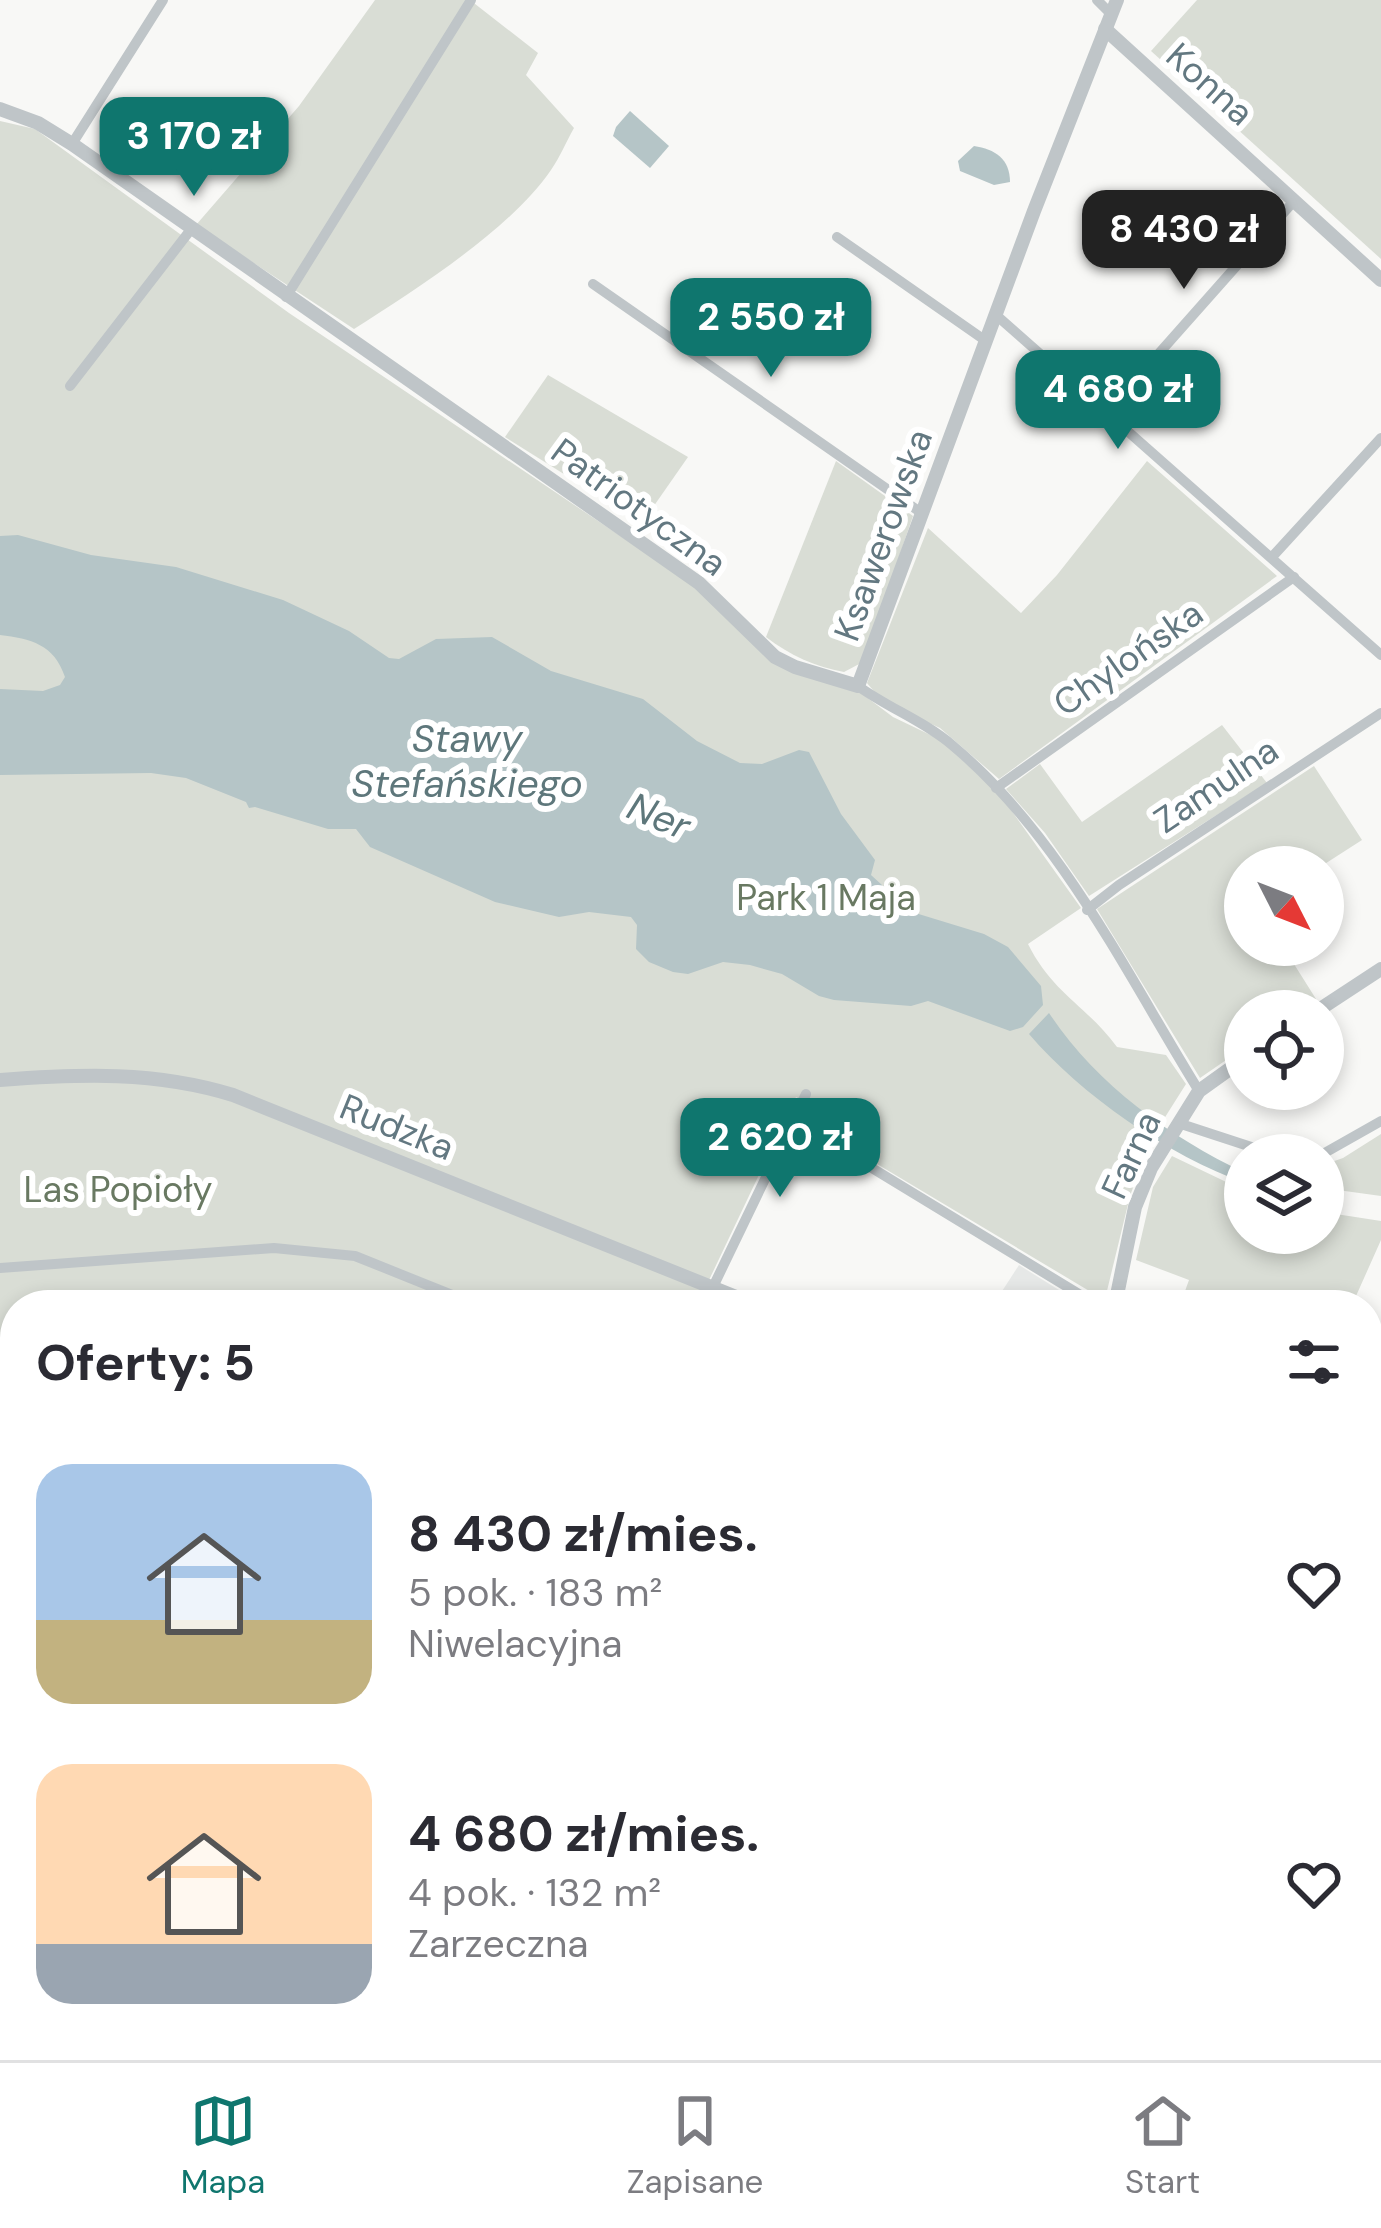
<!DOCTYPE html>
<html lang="pl">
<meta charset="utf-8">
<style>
:root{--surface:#fff;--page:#f7f7f7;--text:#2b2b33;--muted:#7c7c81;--line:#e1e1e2;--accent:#0f766e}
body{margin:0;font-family:"DM Sans",sans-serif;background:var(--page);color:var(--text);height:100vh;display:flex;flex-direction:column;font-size:45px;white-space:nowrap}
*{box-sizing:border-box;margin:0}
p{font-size:39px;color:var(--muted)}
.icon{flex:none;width:66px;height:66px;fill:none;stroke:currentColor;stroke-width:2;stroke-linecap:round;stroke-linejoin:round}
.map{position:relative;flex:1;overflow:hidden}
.side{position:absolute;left:0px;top:1290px;width:1383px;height:771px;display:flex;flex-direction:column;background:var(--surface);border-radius:48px 48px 0 0;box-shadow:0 6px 18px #0003}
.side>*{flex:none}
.needle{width:78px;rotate:132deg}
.tools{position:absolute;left:1224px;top:846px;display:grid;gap:24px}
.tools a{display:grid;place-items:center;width:120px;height:120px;border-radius:50%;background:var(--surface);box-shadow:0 6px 18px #0003;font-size:60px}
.price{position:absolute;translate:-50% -102px;padding:0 27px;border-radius:24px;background:var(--accent);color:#fff;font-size:39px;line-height:78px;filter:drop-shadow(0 3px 6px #0008)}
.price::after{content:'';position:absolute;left:50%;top:72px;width:36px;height:27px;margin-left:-18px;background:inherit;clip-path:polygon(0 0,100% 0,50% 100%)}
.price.active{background:#222;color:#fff}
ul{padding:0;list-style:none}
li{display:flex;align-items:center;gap:36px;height:300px;padding:0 36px}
li span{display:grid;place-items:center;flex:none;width:336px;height:240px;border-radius:36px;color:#555}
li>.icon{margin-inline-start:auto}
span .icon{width:144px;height:144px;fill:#fffc;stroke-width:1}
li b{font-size:51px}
h2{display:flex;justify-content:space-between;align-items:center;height:144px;padding:0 36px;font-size:51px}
.menu{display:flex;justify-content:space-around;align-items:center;height:168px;border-top:3px solid var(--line);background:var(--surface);font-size:33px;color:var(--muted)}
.menu a{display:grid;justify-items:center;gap:6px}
.menu .active{color:var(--accent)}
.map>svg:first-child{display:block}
.built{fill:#e6e8e7}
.green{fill:#d9ddd5}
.water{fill:#b5c5c7}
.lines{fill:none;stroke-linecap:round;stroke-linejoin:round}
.stream{stroke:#b5c5c7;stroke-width:3}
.minor{stroke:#bfc5c8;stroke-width:10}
.tertiary{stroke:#bfc5c8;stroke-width:14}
.labels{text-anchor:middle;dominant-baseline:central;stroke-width:12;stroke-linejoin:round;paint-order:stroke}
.street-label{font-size:36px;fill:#637881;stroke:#fff}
.park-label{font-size:36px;fill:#697962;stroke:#fff}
.water-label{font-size:39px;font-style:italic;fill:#5e777b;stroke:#fff}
</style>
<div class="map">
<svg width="1381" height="2060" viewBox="0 0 1381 2060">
<rect width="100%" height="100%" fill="#f8f8f6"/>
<path class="built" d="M1019,1265l64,40 -88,-3z"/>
<g class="green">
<path d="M375,0h95l68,53 -12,22 48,53c-8,14 -14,29 -23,42 -40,59 -136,120 -197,159l-158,-104 103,-119z"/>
<path d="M1197,0h184v259l-230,-208z"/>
<path d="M0,121l35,8 254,184 376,253 43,30 54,57 99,40 32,24 48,23 60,56 80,112 -53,36c25,50 59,62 89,103l49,8 20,29 -36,57 -20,55 -24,99 -5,3 -301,-180 8,-15 -12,-6 -96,202 9,6h-694v741h277l9,14h-301z"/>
<path d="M548,375l140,82 -46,66 -137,-86z"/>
<path d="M836,461l77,55 -50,146 -19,10c-28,-5 -55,-17 -78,-35z"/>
<path d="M1147,461l130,115 -278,203 -59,-51 -57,-26 -16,-19 61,-155 93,85 36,-38z"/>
<path d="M1222,725l45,58 -178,113 -44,-63 -39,-44 34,-25 42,58z"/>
<path d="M1314,766l48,74 -42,27h-75v78h37l34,54 -18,12h-53v36l-45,31 -103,-169z"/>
<path d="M1381,1134v62l-58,-8v-23l20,-7z"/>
<path d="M1172,1156l73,35v42h78v-21l58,9v19l-29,65h-172l9,-25 -53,-20 17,-73z"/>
<path d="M1381,1600v162l-13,13v-172z"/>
<path d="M422,2046h448l17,14h-456z"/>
</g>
<g class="water">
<path d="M630,111l39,35 -19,22 -37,-32 3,-9z"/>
<path d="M974,146c21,3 36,13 36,36l-16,3 -34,-14 -2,-10z"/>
<path d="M18,535l73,20 85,12 107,33 66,31 40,27 10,1 37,-20 56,-2 59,34 92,28 54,42 43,22 22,1 37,-14 10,2 32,62 34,46 -4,15 11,10v13l17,10 85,26 24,13 33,39 2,19 -20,22 -13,4 -82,-30 -17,5 -77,-6 -15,-4 -37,-22 -32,-9 -27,-3 -35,12 -15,-2 -24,-10 -13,-13 1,-24 -6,-8 -42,-5 -30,5 -64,-15 -125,-55 -14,-18h-28l-73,-22 -6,1 -3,-6 -60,-24 -35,-5 -151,2v-86l43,2 17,-6 5,-8c-11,-33 -34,-38 -65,-42v-99z"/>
<path d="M1049,1013c48,72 118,122 196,160v10c-76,-27 -164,-88 -216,-149z"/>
</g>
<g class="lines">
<path class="stream" d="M813,2060l7,-14"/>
<g class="minor">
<path d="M1097,0l14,14"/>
<path d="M72,144l91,-144"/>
<path d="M837,237l149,104"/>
<path d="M593,284l330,230"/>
<path d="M286,297l185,-297"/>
<path d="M996,315l385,340"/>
<path d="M70,386l122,-158"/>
<path d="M1107,412l187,-211"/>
<path d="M1272,557l109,-119"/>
<path d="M858,686c30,22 66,35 94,59 108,90 174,228 247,346"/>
<path d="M996,788l298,-211"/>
<path d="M1087,910l32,-25 262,-172"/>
<path d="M793,1120l304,185"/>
<path d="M1178,1123l98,32"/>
<path d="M1321,1155l60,-34"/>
<path d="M0,1268l274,-20 81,8 122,49"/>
<path d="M713,1287l93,-193"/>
<path d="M0,1453l15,-1"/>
<path d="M0,1845l15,-2"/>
<path d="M1381,2019l-4,7 4,2"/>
<path d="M296,2046l8,14"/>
<path d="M877,2046l16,14"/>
<path d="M1062,2046l17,14"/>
<path d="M1193,2046l15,14"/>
<path d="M433,2060h1"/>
</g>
<g class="tertiary">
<path d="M1105,29l276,251"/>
<path d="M0,109l38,14 34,21 627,439 76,74 20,10 63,19 176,-475 83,-211"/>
<path d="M1317,1011l64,-42"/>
<path d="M0,1080c81,-6 155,-9 233,15l523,210"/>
<path d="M1115,1305l20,-98 16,-39 48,-77 46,-33"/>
<path d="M1368,1476l13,8"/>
<path d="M1368,1491l13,7"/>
<path d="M1368,1841l13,-14"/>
<path d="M1162,2060l13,-14"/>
</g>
</g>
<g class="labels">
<g class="street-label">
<text transform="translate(1210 84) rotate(42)">Konna</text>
<text transform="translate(639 507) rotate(36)">Patriotyczna</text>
<text transform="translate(883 535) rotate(-70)">Ksawerowska</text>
<text transform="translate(1128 658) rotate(-35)">Chylońska</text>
<text transform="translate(1216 785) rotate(-34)">Zamulna</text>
<text transform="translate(397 1127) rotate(22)">Rudzka</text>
<text transform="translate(1131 1155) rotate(-65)">Farna</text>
</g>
<g class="park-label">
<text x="826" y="897">Park 1 Maja</text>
<text x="118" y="1189">Las Popioły</text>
</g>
<g class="water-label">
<text x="467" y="738">Stawy<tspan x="467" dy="45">Stefańskiego</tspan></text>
<text transform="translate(659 816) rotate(22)">Ner</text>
</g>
</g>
</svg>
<div class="tools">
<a><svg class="needle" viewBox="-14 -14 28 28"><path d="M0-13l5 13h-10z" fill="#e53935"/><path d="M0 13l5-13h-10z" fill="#7c7c81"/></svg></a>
<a><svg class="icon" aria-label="locate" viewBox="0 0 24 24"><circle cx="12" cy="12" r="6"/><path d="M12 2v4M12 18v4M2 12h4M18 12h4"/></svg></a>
<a><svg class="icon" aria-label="layers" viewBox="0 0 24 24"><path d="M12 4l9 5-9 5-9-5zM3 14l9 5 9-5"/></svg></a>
</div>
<b class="price" style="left:194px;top:199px">3 170 zł</b>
<b class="price active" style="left:1184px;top:292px">8 430 zł</b>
<b class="price" style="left:771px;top:380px">2 550 zł</b>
<b class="price" style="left:1118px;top:452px">4 680 zł</b>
<b class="price" style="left:780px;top:1200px">2 620 zł</b>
<section class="side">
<h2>Oferty: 5<svg class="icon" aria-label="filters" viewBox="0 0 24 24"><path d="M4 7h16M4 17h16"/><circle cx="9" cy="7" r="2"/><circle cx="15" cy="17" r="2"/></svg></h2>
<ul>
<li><span style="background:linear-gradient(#a9c7e8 65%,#c2b280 0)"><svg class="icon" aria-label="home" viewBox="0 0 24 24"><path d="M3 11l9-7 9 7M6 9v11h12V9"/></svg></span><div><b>8 430 zł/mies.</b><p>5 pok. · 183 m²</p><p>Niwelacyjna</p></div><svg class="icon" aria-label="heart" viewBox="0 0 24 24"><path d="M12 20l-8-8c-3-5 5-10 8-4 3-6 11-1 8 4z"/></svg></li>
<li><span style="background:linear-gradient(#ffd9b3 75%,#9aa5b1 0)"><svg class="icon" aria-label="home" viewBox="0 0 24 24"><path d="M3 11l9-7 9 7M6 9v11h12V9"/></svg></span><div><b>4 680 zł/mies.</b><p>4 pok. · 132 m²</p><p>Zarzeczna</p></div><svg class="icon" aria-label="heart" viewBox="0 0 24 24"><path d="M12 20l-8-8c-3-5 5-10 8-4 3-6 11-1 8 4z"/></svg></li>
</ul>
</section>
</div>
<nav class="menu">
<a class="active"><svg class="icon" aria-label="map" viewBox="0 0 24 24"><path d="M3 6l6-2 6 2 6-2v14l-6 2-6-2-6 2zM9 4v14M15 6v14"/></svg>Mapa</a>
<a><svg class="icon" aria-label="saved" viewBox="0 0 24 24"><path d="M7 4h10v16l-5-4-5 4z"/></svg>Zapisane</a>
<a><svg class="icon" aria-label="home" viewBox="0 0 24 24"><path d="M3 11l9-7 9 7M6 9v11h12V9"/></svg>Start</a>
</nav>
